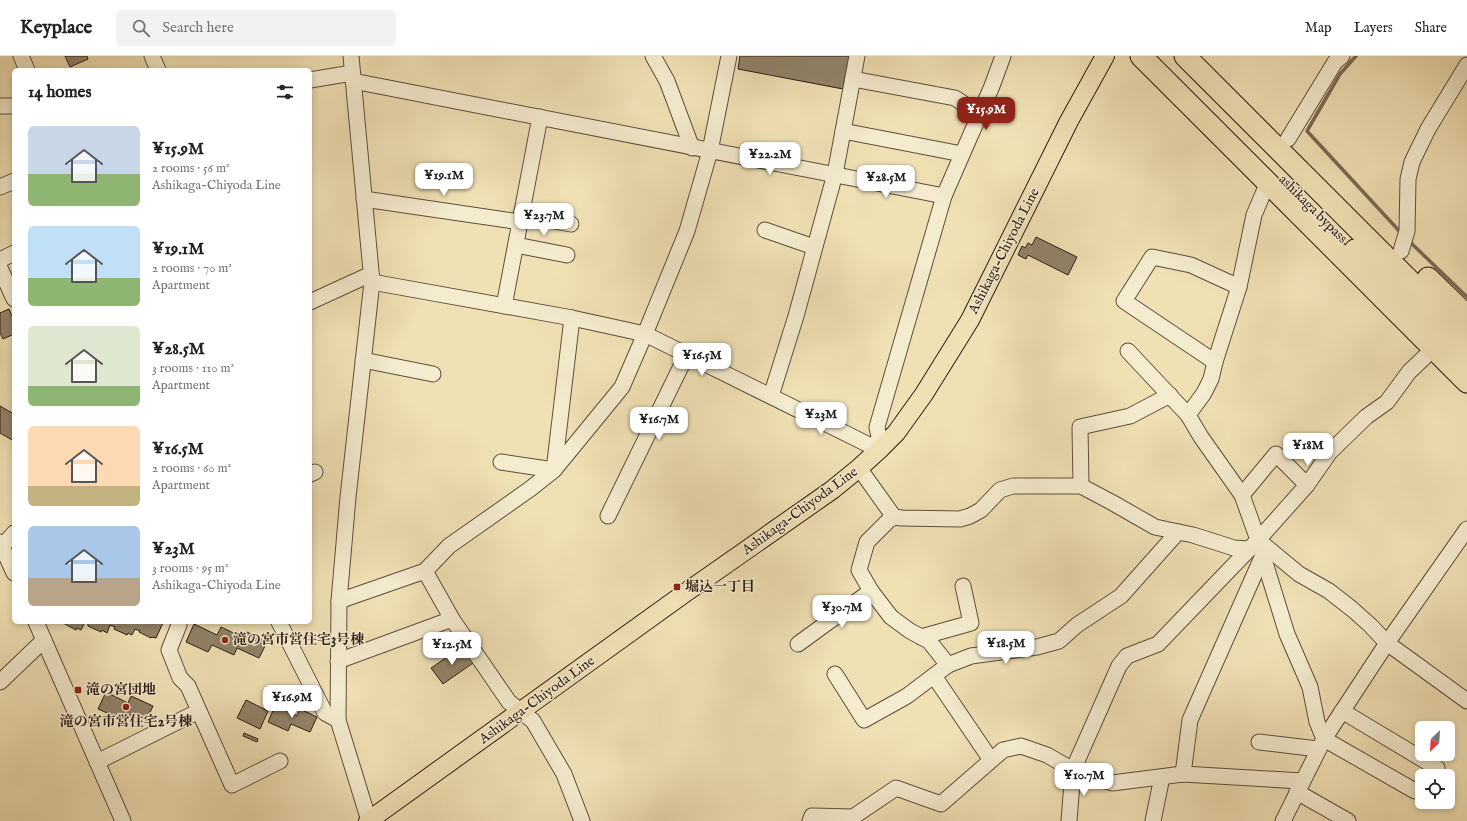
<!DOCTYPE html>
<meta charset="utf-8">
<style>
:root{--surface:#fff;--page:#f2f2f2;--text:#202124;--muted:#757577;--line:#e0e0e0;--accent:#8f2418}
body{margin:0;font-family:"IM FELL English","Noto Serif JP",serif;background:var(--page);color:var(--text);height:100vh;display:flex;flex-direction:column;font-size:15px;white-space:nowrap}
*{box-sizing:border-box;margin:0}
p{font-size:13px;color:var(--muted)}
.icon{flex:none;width:22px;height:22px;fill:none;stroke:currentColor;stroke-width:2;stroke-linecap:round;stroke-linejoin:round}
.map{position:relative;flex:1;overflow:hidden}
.sheet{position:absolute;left:12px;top:12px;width:300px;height:556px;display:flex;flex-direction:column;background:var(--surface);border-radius:6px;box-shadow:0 2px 6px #0003}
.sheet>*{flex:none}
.needle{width:26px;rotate:205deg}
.fabs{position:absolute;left:1415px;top:665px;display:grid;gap:8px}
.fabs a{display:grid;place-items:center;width:40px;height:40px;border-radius:6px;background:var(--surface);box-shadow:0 2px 6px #0003;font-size:20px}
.price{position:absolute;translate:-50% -34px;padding:0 9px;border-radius:8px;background:#fff;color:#222;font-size:13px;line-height:26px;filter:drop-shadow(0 1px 2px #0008)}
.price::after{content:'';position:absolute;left:50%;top:24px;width:12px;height:9px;margin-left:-6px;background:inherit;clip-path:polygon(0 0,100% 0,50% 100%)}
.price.active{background:var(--accent);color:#fff}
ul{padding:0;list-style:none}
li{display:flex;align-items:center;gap:12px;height:100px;padding:0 16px}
li span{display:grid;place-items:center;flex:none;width:112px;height:80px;border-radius:6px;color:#555}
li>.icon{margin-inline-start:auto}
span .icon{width:48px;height:48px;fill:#fffc;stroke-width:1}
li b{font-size:17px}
h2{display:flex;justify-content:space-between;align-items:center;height:48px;padding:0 16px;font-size:17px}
header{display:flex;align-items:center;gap:24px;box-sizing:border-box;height:56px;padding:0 20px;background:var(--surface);border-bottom:1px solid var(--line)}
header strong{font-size:19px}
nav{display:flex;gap:22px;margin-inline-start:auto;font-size:14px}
.search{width:280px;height:36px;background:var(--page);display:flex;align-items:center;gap:10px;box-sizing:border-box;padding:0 14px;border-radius:6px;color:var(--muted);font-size:15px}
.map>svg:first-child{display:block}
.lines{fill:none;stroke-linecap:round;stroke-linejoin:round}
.stream{stroke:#7a6a55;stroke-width:3.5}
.building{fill:#928369;stroke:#2d1d17}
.minor-casing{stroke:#5e4e3e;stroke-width:17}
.major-casing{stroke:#2d1d17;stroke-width:20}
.highway-casing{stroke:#2d1d17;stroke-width:23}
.minor{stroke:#f5eccf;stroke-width:15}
.major{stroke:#f0e1b5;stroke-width:18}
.highway{stroke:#f0e1b5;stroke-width:21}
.poi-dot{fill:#8f2418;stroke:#f5eccf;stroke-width:1.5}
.labels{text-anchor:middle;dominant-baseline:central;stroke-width:3;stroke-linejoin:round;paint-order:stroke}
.street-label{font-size:14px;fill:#2d1d17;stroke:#f5eccf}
.poi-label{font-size:14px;font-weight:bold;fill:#2d1d17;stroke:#f5eccf;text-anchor:start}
</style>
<header>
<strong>Keyplace</strong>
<div class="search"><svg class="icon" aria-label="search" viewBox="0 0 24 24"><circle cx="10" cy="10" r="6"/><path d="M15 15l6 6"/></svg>Search here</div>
<nav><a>Map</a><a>Layers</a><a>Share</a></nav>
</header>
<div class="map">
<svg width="1467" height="765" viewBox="0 0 1467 765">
<rect width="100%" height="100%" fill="#f0e1b5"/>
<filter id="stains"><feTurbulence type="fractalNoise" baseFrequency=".005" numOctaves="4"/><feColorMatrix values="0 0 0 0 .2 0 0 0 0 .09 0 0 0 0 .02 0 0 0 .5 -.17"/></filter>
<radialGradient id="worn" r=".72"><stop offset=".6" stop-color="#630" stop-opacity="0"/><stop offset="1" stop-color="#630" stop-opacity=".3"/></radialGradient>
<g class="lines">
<g class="stream">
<path d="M1356,0l-16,18 -33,57 95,103"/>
<path d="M1409,185l58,56"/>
</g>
</g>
<g class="building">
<path d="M65,0h22l1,3 -18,8z"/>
<path d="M740,0h109l-6,33 -105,-20z"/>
<path d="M1036,181l41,20 -9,18 -40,-20 -2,4 -8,-4 4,-9 3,2 3,-5 4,2z"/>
<path d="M9,253l5,12v13l-11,5 -3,-6v-20z"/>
<path d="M0,350l14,8v27l-14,-8z"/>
<path d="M64,566h98l1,1 -7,15 -4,-1 -1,1 -12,-6 1,-1 -5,-2 -3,6 -4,-2 -1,2 -13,-6 1,-2 -5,-2 -3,8 -5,-3 -1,2 -13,-6v-2l-3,-2 -4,8 -4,-2 -1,2 -13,-7z"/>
<path d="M194,568l23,11 4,-8 23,11 3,-6 20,10 -8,16 -22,-10 -3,7 -22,-10 -4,7 -22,-10z"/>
<path d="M462,591l11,16 -30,21 -12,-16z"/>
<path d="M106,636l22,11 3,-7 22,10 -8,17 -21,-10 -3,6 -23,-10z"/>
<path d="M246,644l22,11 -8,18 -23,-11z"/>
<path d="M275,650l22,10 3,-7 17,8 -7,15 -19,-8 -3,7 -20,-9z"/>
<path d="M244,677l14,6 -1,3 -14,-6z"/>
</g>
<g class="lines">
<g class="minor-casing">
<g id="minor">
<path d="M21,0l6,14"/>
<path d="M152,0l6,14"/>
<path d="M351,0l21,226 -24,215 -9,104 -1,119 31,101"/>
<path d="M653,0l14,25 25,67"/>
<path d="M853,23l102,19 24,16"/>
<path d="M310,24l42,-7"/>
<path d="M353,25l591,115"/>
<path d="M0,50h14"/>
<path d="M843,75l119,23"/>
<path d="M1288,83l47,-77 7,-6"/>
<path d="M1268,126l-14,33 -15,72 -24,75 -4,17 -7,14 -16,22 13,22 41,58 16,45 29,94 23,53 7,35 7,17 91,52"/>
<path d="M0,131l14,-6"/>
<path d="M364,143l156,23"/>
<path d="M521,159l50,9"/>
<path d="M765,174l49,17"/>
<path d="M516,189l51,10"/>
<path d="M1401,195l6,-20 1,-52 4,-17 16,-33 39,-64"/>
<path d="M0,204l14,-7"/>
<path d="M0,212l14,31"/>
<path d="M372,226l200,36 73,16 222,110 14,4 -4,-21 67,-231 48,-110 11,-30"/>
<path d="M310,246l61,-28"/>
<path d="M504,250l36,-189"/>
<path d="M1128,295l60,64"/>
<path d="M363,304l70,14"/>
<path d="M1215,306l-91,-61 28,-44 39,8 48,22"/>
<path d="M771,340l25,-80 39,-142 22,-118"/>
<path d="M501,406l53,8 18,-152"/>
<path d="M859,412l35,49"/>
<path d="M310,418l5,-2"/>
<path d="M1307,429l23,-33 36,-35 21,-15 22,-30 24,-23"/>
<path d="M1081,430l-1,-59 50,-11 40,-21"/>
<path d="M1242,439l34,-41 31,31 -49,55"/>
<path d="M608,460l79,-162"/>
<path d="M0,486l14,31"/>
<path d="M0,493l14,-16"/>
<path d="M425,515l27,48 57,83 24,19 31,53 18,47"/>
<path d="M339,545l86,-30 24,-25 81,-57 24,-19 68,-83 23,-53 42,-103 23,-80 19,-95"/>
<path d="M36,566l87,199"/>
<path d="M178,566l1,3 -10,25 11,28 8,8 44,99 48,-24"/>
<path d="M279,566l46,91 13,7"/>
<path d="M921,581l50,-14 -8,-37"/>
<path d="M798,588l73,-53"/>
<path d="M338,605l114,-42"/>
<path d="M948,609l-19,-24 -19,-10 -19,-14 -20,-26 -12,-21 8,-28 21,-21 6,-4 8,1 58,1 10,-3 11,-6 19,-20 13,-4h68l32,17 42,24 38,8 41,13 14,1"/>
<path d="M835,618l29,46 43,-24 41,-31 23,-9 66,-9 22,-6 18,-16 44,-29 57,-64"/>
<path d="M934,620l57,84"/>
<path d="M0,626l44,-42"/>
<path d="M1342,655l95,57"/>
<path d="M1259,686l59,7"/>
<path d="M97,706l102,-51"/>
<path d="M1183,718l7,-54 73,-165"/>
<path d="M1297,736l51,29"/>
<path d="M810,765l2,-5 41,1 43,-29 45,16 62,-54 18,-4 26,9 26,15 39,13 71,-9 119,7"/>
<path d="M1069,765l4,-51 46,-104 8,-10 31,-12 100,-104 41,34 30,17 23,18 18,16 17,18 80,58"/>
<path d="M1153,765l9,-44"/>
<path d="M1283,765l41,-82 63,-96 80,-114"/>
</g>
</g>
<g class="major-casing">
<path id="major" d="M368,765l317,-228 147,-103 27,-22 22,-20 15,-15 28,-39 46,-74 99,-199 36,-65"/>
</g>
<g class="highway-casing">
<g id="highway">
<path d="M1141,0l326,326"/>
<path d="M1185,0l282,282"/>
<path d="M1355,194l112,111"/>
<path d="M1428,222l39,38"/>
</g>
</g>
<use href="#minor" class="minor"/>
<use href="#major" class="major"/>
<use href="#highway" class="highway"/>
</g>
<g class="poi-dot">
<rect x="673" y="527" width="8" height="8" rx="2"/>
<circle cx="225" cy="584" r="4"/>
<rect x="74" y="630" width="8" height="8" rx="2"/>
<circle cx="126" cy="651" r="4"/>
</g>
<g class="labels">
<g class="street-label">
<text transform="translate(1313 153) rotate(45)">ashikaga bypass</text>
<text transform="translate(1004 195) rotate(-63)">Ashikaga-Chiyoda Line</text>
<text transform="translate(800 455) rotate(-36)">Ashikaga-Chiyoda Line</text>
<text transform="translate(537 644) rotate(-36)">Ashikaga-Chiyoda Line</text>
</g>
<g class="poi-label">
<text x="685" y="531">堀込一丁目</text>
<text x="233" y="584">滝の宮市営住宅3号棟</text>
<text x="86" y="634">滝の宮団地</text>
<text x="126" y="666" text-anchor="middle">滝の宮市営住宅2号棟</text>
</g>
</g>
<rect width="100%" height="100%" filter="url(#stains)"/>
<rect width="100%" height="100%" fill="url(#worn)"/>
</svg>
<div class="fabs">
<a><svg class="needle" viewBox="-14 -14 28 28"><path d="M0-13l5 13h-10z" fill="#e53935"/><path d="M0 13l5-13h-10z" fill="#757577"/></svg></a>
<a><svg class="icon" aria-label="locate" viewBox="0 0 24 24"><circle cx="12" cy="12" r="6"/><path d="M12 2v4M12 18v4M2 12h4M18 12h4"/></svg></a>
</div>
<b class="price active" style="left:986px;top:75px">¥15.9M</b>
<b class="price" style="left:770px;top:120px">¥22.2M</b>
<b class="price" style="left:444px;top:141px">¥19.1M</b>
<b class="price" style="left:886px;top:143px">¥28.5M</b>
<b class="price" style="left:544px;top:181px">¥23.7M</b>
<b class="price" style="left:702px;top:321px">¥16.5M</b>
<b class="price" style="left:821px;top:380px">¥23M</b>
<b class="price" style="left:659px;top:385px">¥16.7M</b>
<b class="price" style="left:1308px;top:411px">¥18M</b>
<b class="price" style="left:842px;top:573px">¥30.7M</b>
<b class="price" style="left:1006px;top:609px">¥18.5M</b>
<b class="price" style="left:452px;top:610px">¥12.5M</b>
<b class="price" style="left:292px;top:663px">¥16.9M</b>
<b class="price" style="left:1084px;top:741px">¥10.7M</b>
<section class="sheet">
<h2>14 homes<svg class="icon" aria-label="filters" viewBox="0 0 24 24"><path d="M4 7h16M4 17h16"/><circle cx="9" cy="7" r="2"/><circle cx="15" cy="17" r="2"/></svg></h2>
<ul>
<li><span style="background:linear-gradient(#c9d6e8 60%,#8fb573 0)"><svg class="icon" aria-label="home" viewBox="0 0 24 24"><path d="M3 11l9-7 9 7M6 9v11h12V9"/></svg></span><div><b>¥15.9M</b><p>2 rooms · 56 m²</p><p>Ashikaga-Chiyoda Line</p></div></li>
<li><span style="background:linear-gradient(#bfe0f5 65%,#8fb573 0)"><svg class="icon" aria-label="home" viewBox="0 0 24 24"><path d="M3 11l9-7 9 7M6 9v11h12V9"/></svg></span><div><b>¥19.1M</b><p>2 rooms · 70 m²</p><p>Apartment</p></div></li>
<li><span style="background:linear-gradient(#dfe7d0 75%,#8fb573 0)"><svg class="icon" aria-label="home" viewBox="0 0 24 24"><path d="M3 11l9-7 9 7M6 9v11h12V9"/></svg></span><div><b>¥28.5M</b><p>3 rooms · 110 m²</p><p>Apartment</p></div></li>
<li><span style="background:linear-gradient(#ffd9b3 75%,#c2b280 0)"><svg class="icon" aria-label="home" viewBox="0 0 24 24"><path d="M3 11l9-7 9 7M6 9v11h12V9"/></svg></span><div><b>¥16.5M</b><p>2 rooms · 60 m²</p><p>Apartment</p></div></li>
<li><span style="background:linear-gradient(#a9c7e8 65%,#b9a48a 0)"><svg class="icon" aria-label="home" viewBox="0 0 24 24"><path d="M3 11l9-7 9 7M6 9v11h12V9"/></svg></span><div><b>¥23M</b><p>3 rooms · 95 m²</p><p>Ashikaga-Chiyoda Line</p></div></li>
</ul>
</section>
</div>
